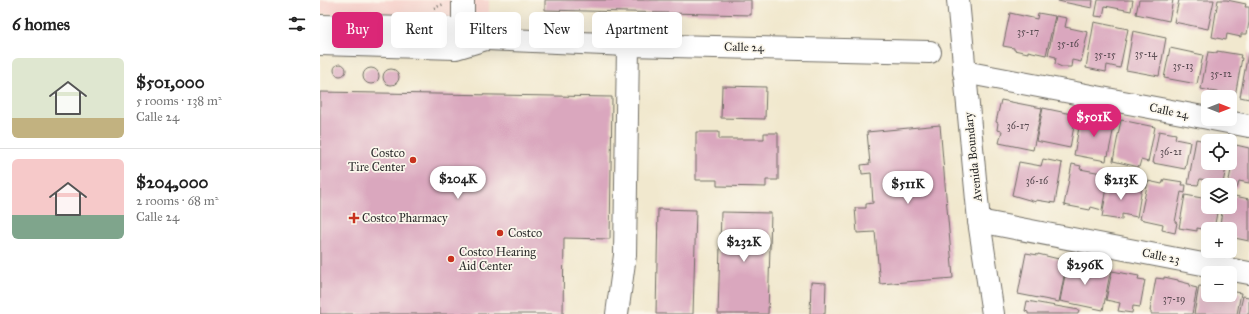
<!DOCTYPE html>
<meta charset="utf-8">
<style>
:root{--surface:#fff;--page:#f6f6f6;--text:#222;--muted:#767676;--line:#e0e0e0;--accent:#db2777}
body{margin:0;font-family:"IM FELL Great Primer",serif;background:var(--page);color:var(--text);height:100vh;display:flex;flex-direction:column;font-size:15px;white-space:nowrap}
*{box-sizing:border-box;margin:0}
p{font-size:13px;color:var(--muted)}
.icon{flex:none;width:22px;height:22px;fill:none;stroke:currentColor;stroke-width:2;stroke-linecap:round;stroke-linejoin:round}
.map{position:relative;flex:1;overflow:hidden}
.drawer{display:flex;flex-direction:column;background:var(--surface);width:320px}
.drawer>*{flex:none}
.top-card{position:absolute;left:12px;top:12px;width:380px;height:36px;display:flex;gap:8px}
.needle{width:26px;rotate:90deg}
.buttons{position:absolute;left:881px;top:90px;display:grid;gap:8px}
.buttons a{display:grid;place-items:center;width:36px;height:36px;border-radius:6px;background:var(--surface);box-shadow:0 4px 16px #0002;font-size:20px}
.price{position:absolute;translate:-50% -34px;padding:0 9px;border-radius:14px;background:#fff;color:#222;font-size:13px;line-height:26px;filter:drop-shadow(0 1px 2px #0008)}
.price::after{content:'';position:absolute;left:50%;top:24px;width:12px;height:9px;margin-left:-6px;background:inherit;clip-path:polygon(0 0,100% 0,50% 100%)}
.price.active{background:var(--accent);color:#fff}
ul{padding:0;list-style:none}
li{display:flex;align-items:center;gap:12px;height:100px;padding:0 12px}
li+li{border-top:1px solid var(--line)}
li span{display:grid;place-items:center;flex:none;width:112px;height:80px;border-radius:6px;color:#555}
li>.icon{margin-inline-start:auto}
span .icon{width:48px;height:48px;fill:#fffc;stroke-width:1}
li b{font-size:17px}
h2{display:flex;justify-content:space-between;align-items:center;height:48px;padding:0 12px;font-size:17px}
.pill{padding:0 14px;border-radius:6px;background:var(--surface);box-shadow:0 4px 16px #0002;font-size:14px;line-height:36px}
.pill.active{background:var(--accent);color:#fff}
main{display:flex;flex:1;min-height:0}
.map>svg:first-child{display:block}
.built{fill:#f7d0ca}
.building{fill:#daa7be}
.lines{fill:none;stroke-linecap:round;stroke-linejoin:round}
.minor-casing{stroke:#706d64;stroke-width:24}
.path{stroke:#706d64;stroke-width:2.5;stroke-dasharray:1 3;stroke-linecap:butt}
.minor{stroke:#fff;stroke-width:22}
.poi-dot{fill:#c8321e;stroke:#fbf7ec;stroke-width:1.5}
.labels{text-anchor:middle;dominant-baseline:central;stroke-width:3.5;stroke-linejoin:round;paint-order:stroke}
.number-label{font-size:10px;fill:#574a50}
.street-label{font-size:12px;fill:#2b2b2b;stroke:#fbf7ec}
.poi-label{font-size:12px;fill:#2b2b2b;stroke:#fbf7ec;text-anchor:start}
</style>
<main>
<section class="drawer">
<h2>6 homes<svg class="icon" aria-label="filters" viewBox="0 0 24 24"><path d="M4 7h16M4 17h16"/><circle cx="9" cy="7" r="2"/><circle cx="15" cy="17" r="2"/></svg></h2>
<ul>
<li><span style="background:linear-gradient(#dfe7d0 75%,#c2b280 0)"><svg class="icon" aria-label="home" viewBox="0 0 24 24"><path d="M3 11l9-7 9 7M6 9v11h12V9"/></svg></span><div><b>$501,000</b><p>5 rooms · 138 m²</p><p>Calle 24</p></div></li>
<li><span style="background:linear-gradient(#f6c9c9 70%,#7fa58c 0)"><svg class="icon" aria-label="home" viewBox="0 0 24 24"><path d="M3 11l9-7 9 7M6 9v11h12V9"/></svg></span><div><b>$204,000</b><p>2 rooms · 68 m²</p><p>Calle 24</p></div></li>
</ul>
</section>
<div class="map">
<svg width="929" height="314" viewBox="0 0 929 314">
<rect width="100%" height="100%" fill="#fbf7ec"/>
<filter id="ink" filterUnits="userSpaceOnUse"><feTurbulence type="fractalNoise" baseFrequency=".025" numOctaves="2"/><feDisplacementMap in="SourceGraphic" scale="8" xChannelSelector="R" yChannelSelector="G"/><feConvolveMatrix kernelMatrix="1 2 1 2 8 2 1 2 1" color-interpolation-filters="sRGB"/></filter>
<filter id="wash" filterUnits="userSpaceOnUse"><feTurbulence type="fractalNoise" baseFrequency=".012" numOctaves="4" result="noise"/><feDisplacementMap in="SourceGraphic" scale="16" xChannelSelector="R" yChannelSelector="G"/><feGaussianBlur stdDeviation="0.9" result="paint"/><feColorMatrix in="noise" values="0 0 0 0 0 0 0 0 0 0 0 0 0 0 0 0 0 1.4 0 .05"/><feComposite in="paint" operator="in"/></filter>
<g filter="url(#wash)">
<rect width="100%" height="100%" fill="#f1e8ce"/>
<path class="built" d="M0,0h169v19l-169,-5z"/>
<g id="blocks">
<g class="building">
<path d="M225,0h206v15l-206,-5z"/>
<path d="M738,0h35l-1,8 -34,-7z"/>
<path d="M778,0h35l-2,11 -26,-5 -2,11 -8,-1z"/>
<path d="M819,0h34l-4,21 -33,-7z"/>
<path d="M859,0h35l-6,29 -34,-7z"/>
<path d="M898,0h9l19,4 -1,3h4v15l-2,12h-6v3l-14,-3 -1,6 -14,-3z"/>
<path d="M690,13l27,6 1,-6 17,3 -9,39 -18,-4v2l-14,-3v-2l-11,-2z"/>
<path d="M736,16l11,2 -2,9 23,5 -7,30 -9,-2 -1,7h-9l-7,-3 1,-7 -8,-2z"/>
<path d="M774,22l34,7 -8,39 -13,-3 -1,7 -20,-4z"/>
<path d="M813,31l33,7 -7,38 -33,-6z"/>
<path d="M850,48l33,7 -6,29 -33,-6z"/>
<path d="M897,51l24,4 -1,3h2l-7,38 -34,-7 7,-37 9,1z"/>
<path d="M928,53h1v46l-9,-2z"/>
<circle cx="20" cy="70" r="6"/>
<circle cx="51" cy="76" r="8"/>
<circle cx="71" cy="77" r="8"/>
<path d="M402,86l44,1 -1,32 -44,-1z"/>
<path d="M0,92l292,5 -2,142 -46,-1 -1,76h-243z"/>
<path d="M681,100l41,8 -9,42 -34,-7 3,-12 -5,-1 1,-7 -2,-1z"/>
<path d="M723,108l33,7 -6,33 -34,-7z"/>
<path d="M761,116l8,2v-2l15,2 -1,2 12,2 -7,34 -1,-1 -1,6 -32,-6z"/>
<path d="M801,120l34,7 -7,35 -7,-2 -2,7 -26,-6z"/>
<path d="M620,125l13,153 -73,6 -5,-52 -18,1 -2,-25h11v-4l7,-1 -2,-30 -9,1 -1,-9 9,-1 -3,-32z"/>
<path d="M839,131l17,3 -1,5 15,3 -5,27 -32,-6z"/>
<path d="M376,132h23v7h45v-6h14v47h-12v7l-49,-1v-6h-21z"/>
<path d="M876,139l9,2v-2l7,1 -4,1v22h19l-4,20 -23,-4 -2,6 -10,-1z"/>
<path d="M916,145l13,3v35l-10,-2 -2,7 -9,-3z"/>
<path d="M723,159l19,4 -7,40 -19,-3v2l-24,-7 7,-33 22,4z"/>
<path d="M752,164l9,2 -1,3 27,5 -3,13 2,1 -4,22 -11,-3 -1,3 -26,-5z"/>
<path d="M844,179l19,3 -1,3h4l-1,8 -4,-1 -6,30 2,1 -2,10 -13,-3 1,-6 -23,-5 8,-38 14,3z"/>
<path d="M788,181l34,6 -5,30 -15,-3v6l-20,-3z"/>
<path d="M884,192h4v15h8l-1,6h2l-3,16h-6v1l-11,-2v3l-18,-3 6,-33 17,3z"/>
<path d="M910,195l19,4v42l-19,-4v-8h-11l4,-22h7z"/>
<path d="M338,209l38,1 -3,104h-37z"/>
<path d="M401,212l50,1 -3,101h-50z"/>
<path d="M706,253l12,2v-1l29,7 -8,41 -41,-8z"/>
<path d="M748,260l18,4 -1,3 16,3v2l9,1 -7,37 -43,-9z"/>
<path d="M792,271l27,5 -1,3 7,1 -5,27 -7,-1 -1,7 -14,-2 2,-8 -14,-3z"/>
<path d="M844,277l14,3v1l12,3 -1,2 8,2 -5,26h-41v-3h-1l6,-33 8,1z"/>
<path d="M491,282l15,1 -1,31h-15z"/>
<path d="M879,286l9,1v8h22v-4l11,2 -4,21h-43z"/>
<path d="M923,296l6,1v17h-10z"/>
<path d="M707,301l52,9 -1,4h-50v-2l-3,-1z"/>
</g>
</g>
</g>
<g filter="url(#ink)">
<use href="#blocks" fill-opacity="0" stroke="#706d64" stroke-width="1"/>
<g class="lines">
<g class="minor-casing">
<g id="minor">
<path d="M638,0l21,221 14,93"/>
<path d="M0,26l134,3 32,10 142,6 302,7"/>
<path d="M0,44l136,4 30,-9"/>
<path d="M143,45v-45"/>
<path d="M644,72l244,46"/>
<path d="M892,119l37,7"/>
<path d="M659,221l270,52"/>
<path d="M297,314l8,-59 3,-210"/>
</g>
</g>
<path class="path" d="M114,8l10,-4"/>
<use href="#minor" class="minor"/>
</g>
</g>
<g class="poi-dot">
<circle cx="93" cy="160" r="4"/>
<path d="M32 212h4v4h4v4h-4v4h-4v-4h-4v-4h4z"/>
<circle cx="180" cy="233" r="4"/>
<circle cx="131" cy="259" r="4"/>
</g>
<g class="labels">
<g class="number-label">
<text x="708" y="32">35-17</text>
<text x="748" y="44">35-16</text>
<text x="826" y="54">35-14</text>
<text x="785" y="55">35-15</text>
<text x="863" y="66">35-13</text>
<text x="901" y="74">35-12</text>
<text x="698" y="126">36-17</text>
<text x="851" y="152">36-21</text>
<text x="717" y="181">36-16</text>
<text x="854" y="299">37-19</text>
</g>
<g class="street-label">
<text transform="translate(424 47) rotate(1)">Calle 24</text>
<text transform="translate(849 111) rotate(11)">Calle 24</text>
<text transform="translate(653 157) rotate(-96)">Avenida Boundary</text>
<text transform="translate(841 256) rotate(11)">Calle 23</text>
</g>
<g class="poi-label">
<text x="85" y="153" text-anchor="end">Costco<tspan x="85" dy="14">Tire Center</tspan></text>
<text x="42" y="218">Costco Pharmacy</text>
<text x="188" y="233">Costco</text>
<text x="139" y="252">Costco Hearing<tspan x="139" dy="14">Aid Center</tspan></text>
</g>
</g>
</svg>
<div class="buttons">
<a><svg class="needle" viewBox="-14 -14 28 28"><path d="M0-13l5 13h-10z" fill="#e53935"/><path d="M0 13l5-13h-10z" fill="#767676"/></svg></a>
<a><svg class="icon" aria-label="locate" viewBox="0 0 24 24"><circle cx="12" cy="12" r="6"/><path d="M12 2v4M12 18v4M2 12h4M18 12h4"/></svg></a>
<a><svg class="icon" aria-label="layers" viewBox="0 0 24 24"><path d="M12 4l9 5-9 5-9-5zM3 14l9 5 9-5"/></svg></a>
<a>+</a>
<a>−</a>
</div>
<b class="price active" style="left:774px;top:138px">$501K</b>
<b class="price" style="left:138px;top:200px">$204K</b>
<b class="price" style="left:801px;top:201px">$213K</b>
<b class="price" style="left:588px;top:205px">$511K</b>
<b class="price" style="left:424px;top:263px">$232K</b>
<b class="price" style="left:765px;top:286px">$296K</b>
<div class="top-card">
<a class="pill active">Buy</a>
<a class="pill">Rent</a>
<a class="pill">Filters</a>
<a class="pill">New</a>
<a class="pill">Apartment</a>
</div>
</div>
</main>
